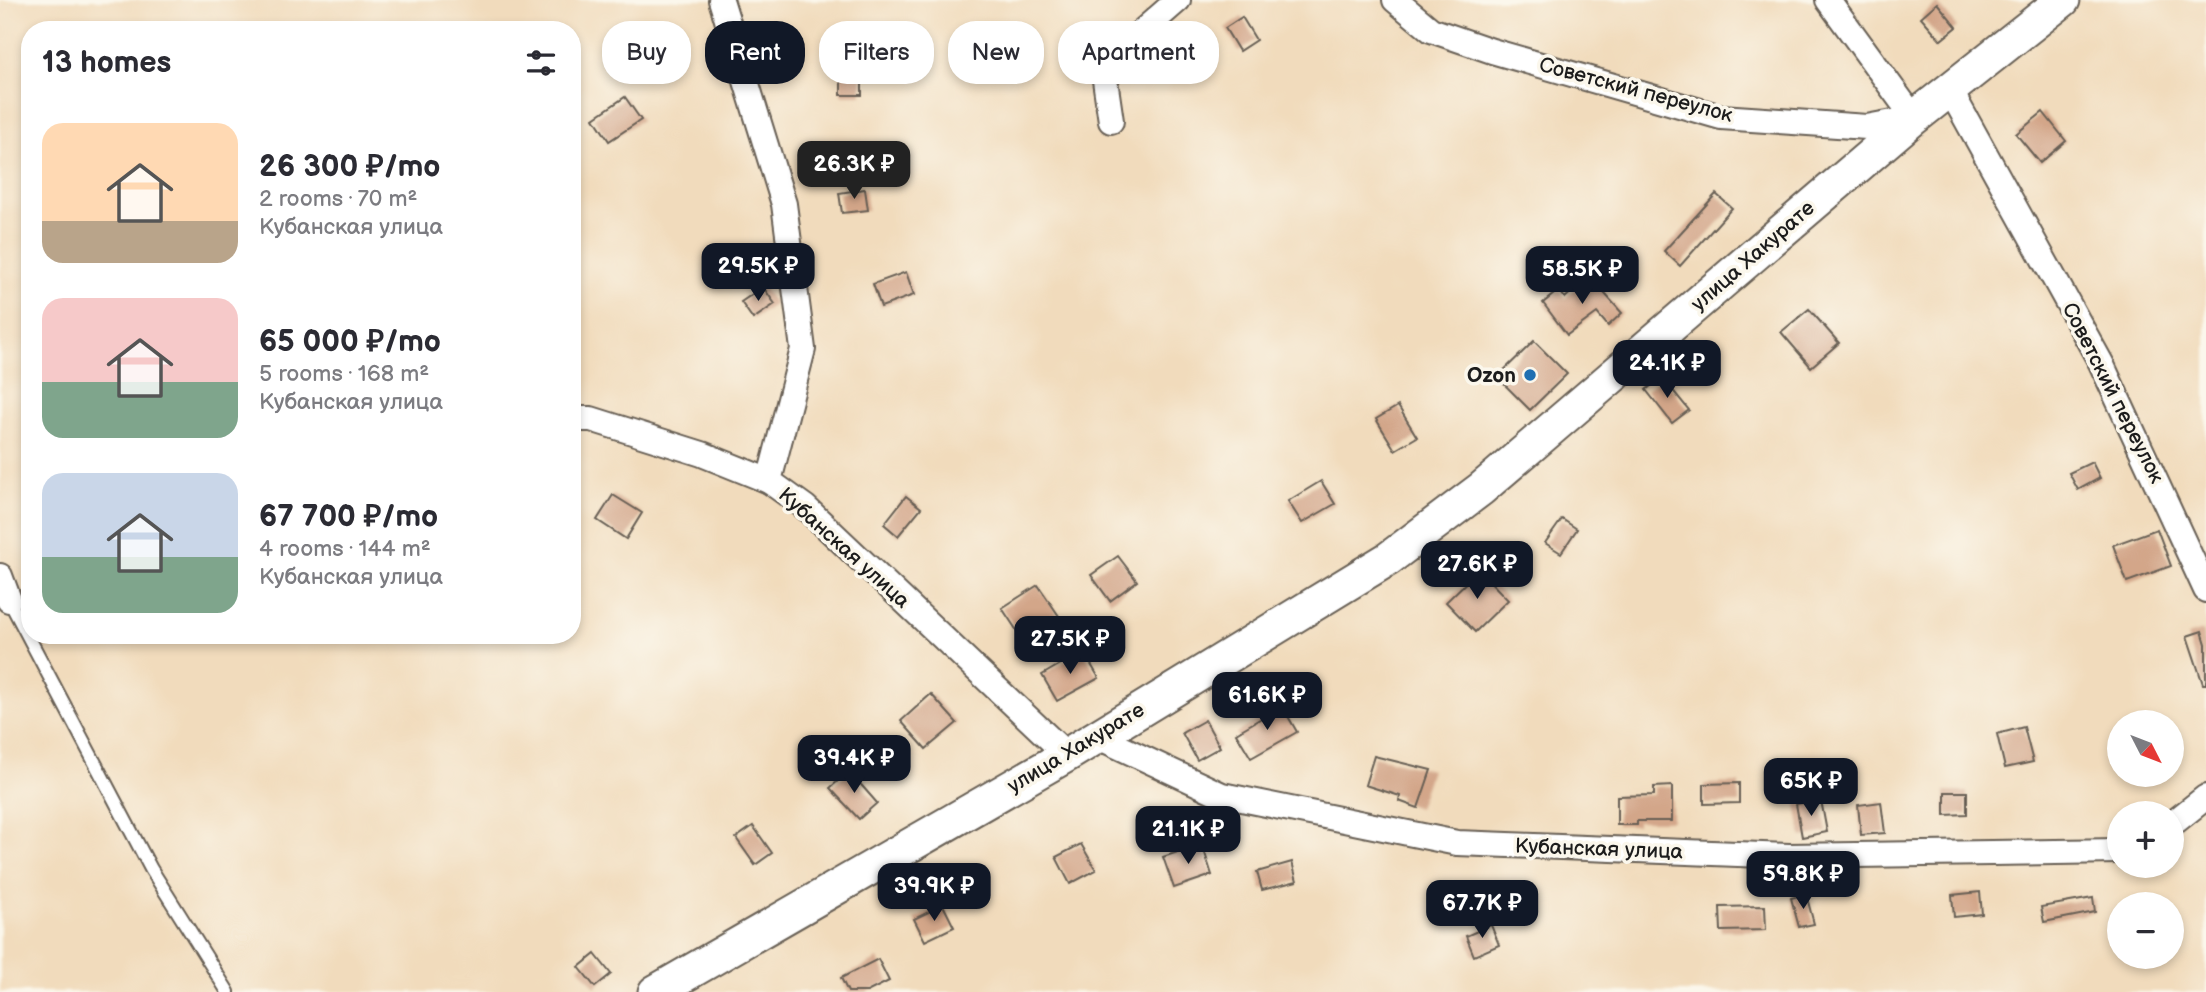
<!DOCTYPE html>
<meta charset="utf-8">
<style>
:root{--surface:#fff;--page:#f2f2f3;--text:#2b2b33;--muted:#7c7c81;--accent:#111827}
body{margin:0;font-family:"Balsamiq Sans",sans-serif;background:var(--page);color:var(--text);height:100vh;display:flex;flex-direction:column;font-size:26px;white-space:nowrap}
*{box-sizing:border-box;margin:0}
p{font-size:23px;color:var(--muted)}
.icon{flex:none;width:38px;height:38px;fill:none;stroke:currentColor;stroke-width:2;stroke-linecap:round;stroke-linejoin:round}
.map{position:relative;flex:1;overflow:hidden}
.drawer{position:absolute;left:21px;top:21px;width:560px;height:623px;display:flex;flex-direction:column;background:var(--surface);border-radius:28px;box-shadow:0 4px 10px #0003}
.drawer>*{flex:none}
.guide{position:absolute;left:602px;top:21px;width:665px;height:63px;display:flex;gap:14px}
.needle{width:46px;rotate:132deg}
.controls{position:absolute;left:2107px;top:710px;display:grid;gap:14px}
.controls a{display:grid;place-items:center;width:77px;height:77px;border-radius:50%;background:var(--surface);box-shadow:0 4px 10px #0003;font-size:35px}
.price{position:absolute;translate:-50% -60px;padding:0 16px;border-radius:14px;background:var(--accent);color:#fff;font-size:23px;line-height:46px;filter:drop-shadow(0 2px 4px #0008)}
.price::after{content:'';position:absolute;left:50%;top:42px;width:21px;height:16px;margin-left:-10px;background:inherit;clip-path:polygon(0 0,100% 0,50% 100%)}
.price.on{background:#222;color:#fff}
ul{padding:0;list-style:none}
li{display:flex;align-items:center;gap:21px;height:175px;padding:0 21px}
li span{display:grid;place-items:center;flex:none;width:196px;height:140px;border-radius:21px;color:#555}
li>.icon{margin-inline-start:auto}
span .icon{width:84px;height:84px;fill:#fffc;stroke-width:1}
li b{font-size:30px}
h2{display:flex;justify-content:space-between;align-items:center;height:84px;padding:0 21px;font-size:30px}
.pill{padding:0 24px;border-radius:28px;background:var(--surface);box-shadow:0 4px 10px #0003;font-size:24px;line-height:63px}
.pill.on{background:var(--accent);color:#fff}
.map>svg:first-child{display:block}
.building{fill:#d3a689}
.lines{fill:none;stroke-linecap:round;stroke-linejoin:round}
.lane-casing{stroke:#675f54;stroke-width:16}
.street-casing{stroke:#675f54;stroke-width:28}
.secondary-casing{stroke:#675f54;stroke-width:37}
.lane{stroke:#fff;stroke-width:12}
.street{stroke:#fff;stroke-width:24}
.secondary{stroke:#fff;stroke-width:33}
.poi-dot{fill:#1f6fb2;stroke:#fbf7ec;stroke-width:2.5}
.labels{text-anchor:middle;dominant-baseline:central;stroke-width:7;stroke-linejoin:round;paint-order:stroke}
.street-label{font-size:21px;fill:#1c1c1c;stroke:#fbf7ec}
.poi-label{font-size:21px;font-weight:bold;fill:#1c1c1c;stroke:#fbf7ec;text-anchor:end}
</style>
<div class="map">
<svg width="2206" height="992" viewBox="0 0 2206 992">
<rect width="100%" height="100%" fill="#fbf7ec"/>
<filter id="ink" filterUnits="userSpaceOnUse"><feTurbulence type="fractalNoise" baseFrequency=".0143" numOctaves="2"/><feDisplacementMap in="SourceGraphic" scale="14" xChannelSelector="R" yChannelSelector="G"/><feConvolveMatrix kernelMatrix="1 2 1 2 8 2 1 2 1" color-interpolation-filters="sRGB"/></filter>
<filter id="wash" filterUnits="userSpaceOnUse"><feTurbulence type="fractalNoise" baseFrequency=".00686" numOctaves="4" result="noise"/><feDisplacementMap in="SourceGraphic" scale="28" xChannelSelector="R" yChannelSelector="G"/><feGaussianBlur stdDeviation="1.57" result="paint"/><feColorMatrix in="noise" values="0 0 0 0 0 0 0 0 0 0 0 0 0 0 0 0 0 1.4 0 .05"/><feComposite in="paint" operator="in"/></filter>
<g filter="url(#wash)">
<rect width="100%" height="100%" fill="#f1dbbc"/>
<g id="blocks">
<g class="building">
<path d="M1937,3l20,24 -16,13 -20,-23z"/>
<path d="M1242,17l14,23 -17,11 -14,-23z"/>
<rect x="841" y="68" width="21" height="27"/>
<path d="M625,97l16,23 -32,21 -15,-23z"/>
<path d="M2043,112l23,29 -26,22 -24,-29z"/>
<path d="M865,189l3,21 -26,3 -3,-20z"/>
<path d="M1716,194l16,14 -52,58 -16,-15z"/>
<path d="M906,272l8,23 -33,12 -8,-23z"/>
<path d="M1589,276l33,37 -14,13 -11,-13 -30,22 -24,-32 16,-13 6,8z"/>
<path d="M763,287l12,17 -22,15 -12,-17z"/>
<path d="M1809,309l30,34 -28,24 -30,-35z"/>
<path d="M1534,341l33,33 -37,36 -33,-33z"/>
<path d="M1662,377l27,33 -17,13 -26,-33z"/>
<path d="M1398,406l19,31 -22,13 -19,-31z"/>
<path d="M2092,462l8,16 -22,12 -9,-17z"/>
<path d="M1321,481l14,23 -33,19 -14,-22z"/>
<path d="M613,495l29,18 -16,26 -29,-19z"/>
<path d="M906,496l15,12 -23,28 -14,-12z"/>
<path d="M1562,519l15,10 -16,24 -16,-10z"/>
<path d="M2157,529l14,37 -44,16 -14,-37z"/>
<path d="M1118,556l19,25 -27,20 -19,-26z"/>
<path d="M1479,570l29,30 -33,32 -29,-30z"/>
<path d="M1038,585l25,37 -36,24 -25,-38z"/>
<path d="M2202,631l4,13v40h-3l-16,-48z"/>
<path d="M1083,651l16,27 -42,23 -15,-26z"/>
<path d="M931,694l26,29 -31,26 -25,-28z"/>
<path d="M1282,706l15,26 -46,26 -15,-25z"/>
<path d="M1205,720l15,27 -23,13 -15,-27z"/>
<path d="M2024,727l9,35 -28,6 -8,-34z"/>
<path d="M1374,756l57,14 -13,38 -19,-7 1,-5 -35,-11z"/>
<path d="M849,771l28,32 -18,16 -29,-31z"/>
<path d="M1739,783v20l-35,1v-20z"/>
<path d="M1672,786v35h-35v4h-20v-29l37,-1v-8z"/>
<path d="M1945,792h22v22l-22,1z"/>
<path d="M1821,800l6,32 -25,5 -6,-33z"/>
<path d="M1881,802l4,31 -24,2 -3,-30z"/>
<path d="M753,826l19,27 -17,12 -19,-27z"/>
<path d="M1081,844l15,26 -26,14 -14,-27z"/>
<path d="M1202,844l10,31 -38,13 -11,-31z"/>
<path d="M1292,862l5,19 -35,9 -5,-18z"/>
<path d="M1980,892l2,22 -28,3 -2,-22z"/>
<path d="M1806,894l8,30 -15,3 -8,-29z"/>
<path d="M2093,898l2,14 -51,10 -3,-15z"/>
<path d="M943,905l11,22 -29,14 -11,-22z"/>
<path d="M1765,906l1,24 -45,1 -1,-24z"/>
<path d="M1491,925l8,20 -25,11 -8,-20z"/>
<path d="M595,954l16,20 -16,13 -16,-20z"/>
<path d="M878,959l11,22 -22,11h-19l-7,-14z"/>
</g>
</g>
</g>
<g filter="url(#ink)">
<use href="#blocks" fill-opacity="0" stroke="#675f54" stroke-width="2"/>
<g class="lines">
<g class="lane-casing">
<path id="lane" d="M9,600l142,269 77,123"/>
</g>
<g class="street-casing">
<g id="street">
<path d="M721,0l63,204 19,145 -34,132 36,26 262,248"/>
<path d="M1395,0l36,30 61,21 229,66 146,10 47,-9 -86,-118"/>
<path d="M1950,90l151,273 105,227"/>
<path d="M1111,121l-6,-41 25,-38 48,-42"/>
<path d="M572,419h19l111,35 67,27"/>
<path d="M0,576l9,24"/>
<path d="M1096,736l126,59 235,48 332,13 330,-5"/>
<path d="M2172,824l34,-27"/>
</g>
</g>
<g class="secondary-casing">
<path id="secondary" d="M655,992l412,-237 321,-196 93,-70 433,-371 149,-118"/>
</g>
<use href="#lane" class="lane"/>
<use href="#street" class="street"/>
<use href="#secondary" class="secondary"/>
</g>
</g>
<circle class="poi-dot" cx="1530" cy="375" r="7"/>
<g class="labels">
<g class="street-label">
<text transform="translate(1636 90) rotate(15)">Советский переулок</text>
<text transform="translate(1753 256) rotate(-41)">улица Хакурате</text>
<text transform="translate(2113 393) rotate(63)">Советский переулок</text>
<text transform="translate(844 548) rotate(42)">Кубанская улица</text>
<text transform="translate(1076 748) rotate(-31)">улица Хакурате</text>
<text transform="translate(1599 849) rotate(2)">Кубанская улица</text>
</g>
<g class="poi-label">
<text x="1516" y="375">Ozon</text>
</g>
</g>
</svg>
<div class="controls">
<a><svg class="needle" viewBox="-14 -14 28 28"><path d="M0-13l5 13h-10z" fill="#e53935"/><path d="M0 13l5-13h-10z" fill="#7c7c81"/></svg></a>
<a>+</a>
<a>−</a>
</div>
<b class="price on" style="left:854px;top:201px">26.3K ₽</b>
<b class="price" style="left:758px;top:303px">29.5K ₽</b>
<b class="price" style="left:1582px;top:306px">58.5K ₽</b>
<b class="price" style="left:1667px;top:400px">24.1K ₽</b>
<b class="price" style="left:1477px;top:601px">27.6K ₽</b>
<b class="price" style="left:1070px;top:676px">27.5K ₽</b>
<b class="price" style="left:1267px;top:732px">61.6K ₽</b>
<b class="price" style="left:854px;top:795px">39.4K ₽</b>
<b class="price" style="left:1811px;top:818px">65K ₽</b>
<b class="price" style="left:1188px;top:866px">21.1K ₽</b>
<b class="price" style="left:1803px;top:911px">59.8K ₽</b>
<b class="price" style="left:934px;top:923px">39.9K ₽</b>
<b class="price" style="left:1482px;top:940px">67.7K ₽</b>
<div class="guide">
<a class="pill">Buy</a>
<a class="pill on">Rent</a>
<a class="pill">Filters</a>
<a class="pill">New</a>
<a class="pill">Apartment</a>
</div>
<section class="drawer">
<h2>13 homes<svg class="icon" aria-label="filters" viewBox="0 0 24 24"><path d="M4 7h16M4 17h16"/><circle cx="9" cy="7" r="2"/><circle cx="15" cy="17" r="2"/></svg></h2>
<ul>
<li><span style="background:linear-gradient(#ffd9b3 70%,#b9a48a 0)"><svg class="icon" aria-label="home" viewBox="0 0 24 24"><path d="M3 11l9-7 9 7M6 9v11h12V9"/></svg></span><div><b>26 300 ₽/mo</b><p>2 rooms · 70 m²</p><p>Кубанская улица</p></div></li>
<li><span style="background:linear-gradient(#f6c9c9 60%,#7fa58c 0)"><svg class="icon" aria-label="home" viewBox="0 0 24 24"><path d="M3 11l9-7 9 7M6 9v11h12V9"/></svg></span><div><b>65 000 ₽/mo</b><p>5 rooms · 168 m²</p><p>Кубанская улица</p></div></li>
<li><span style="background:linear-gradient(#c9d6e8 60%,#7fa58c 0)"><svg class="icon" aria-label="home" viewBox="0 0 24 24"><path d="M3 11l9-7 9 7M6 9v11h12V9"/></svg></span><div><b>67 700 ₽/mo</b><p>4 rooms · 144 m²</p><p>Кубанская улица</p></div></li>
</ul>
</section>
</div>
